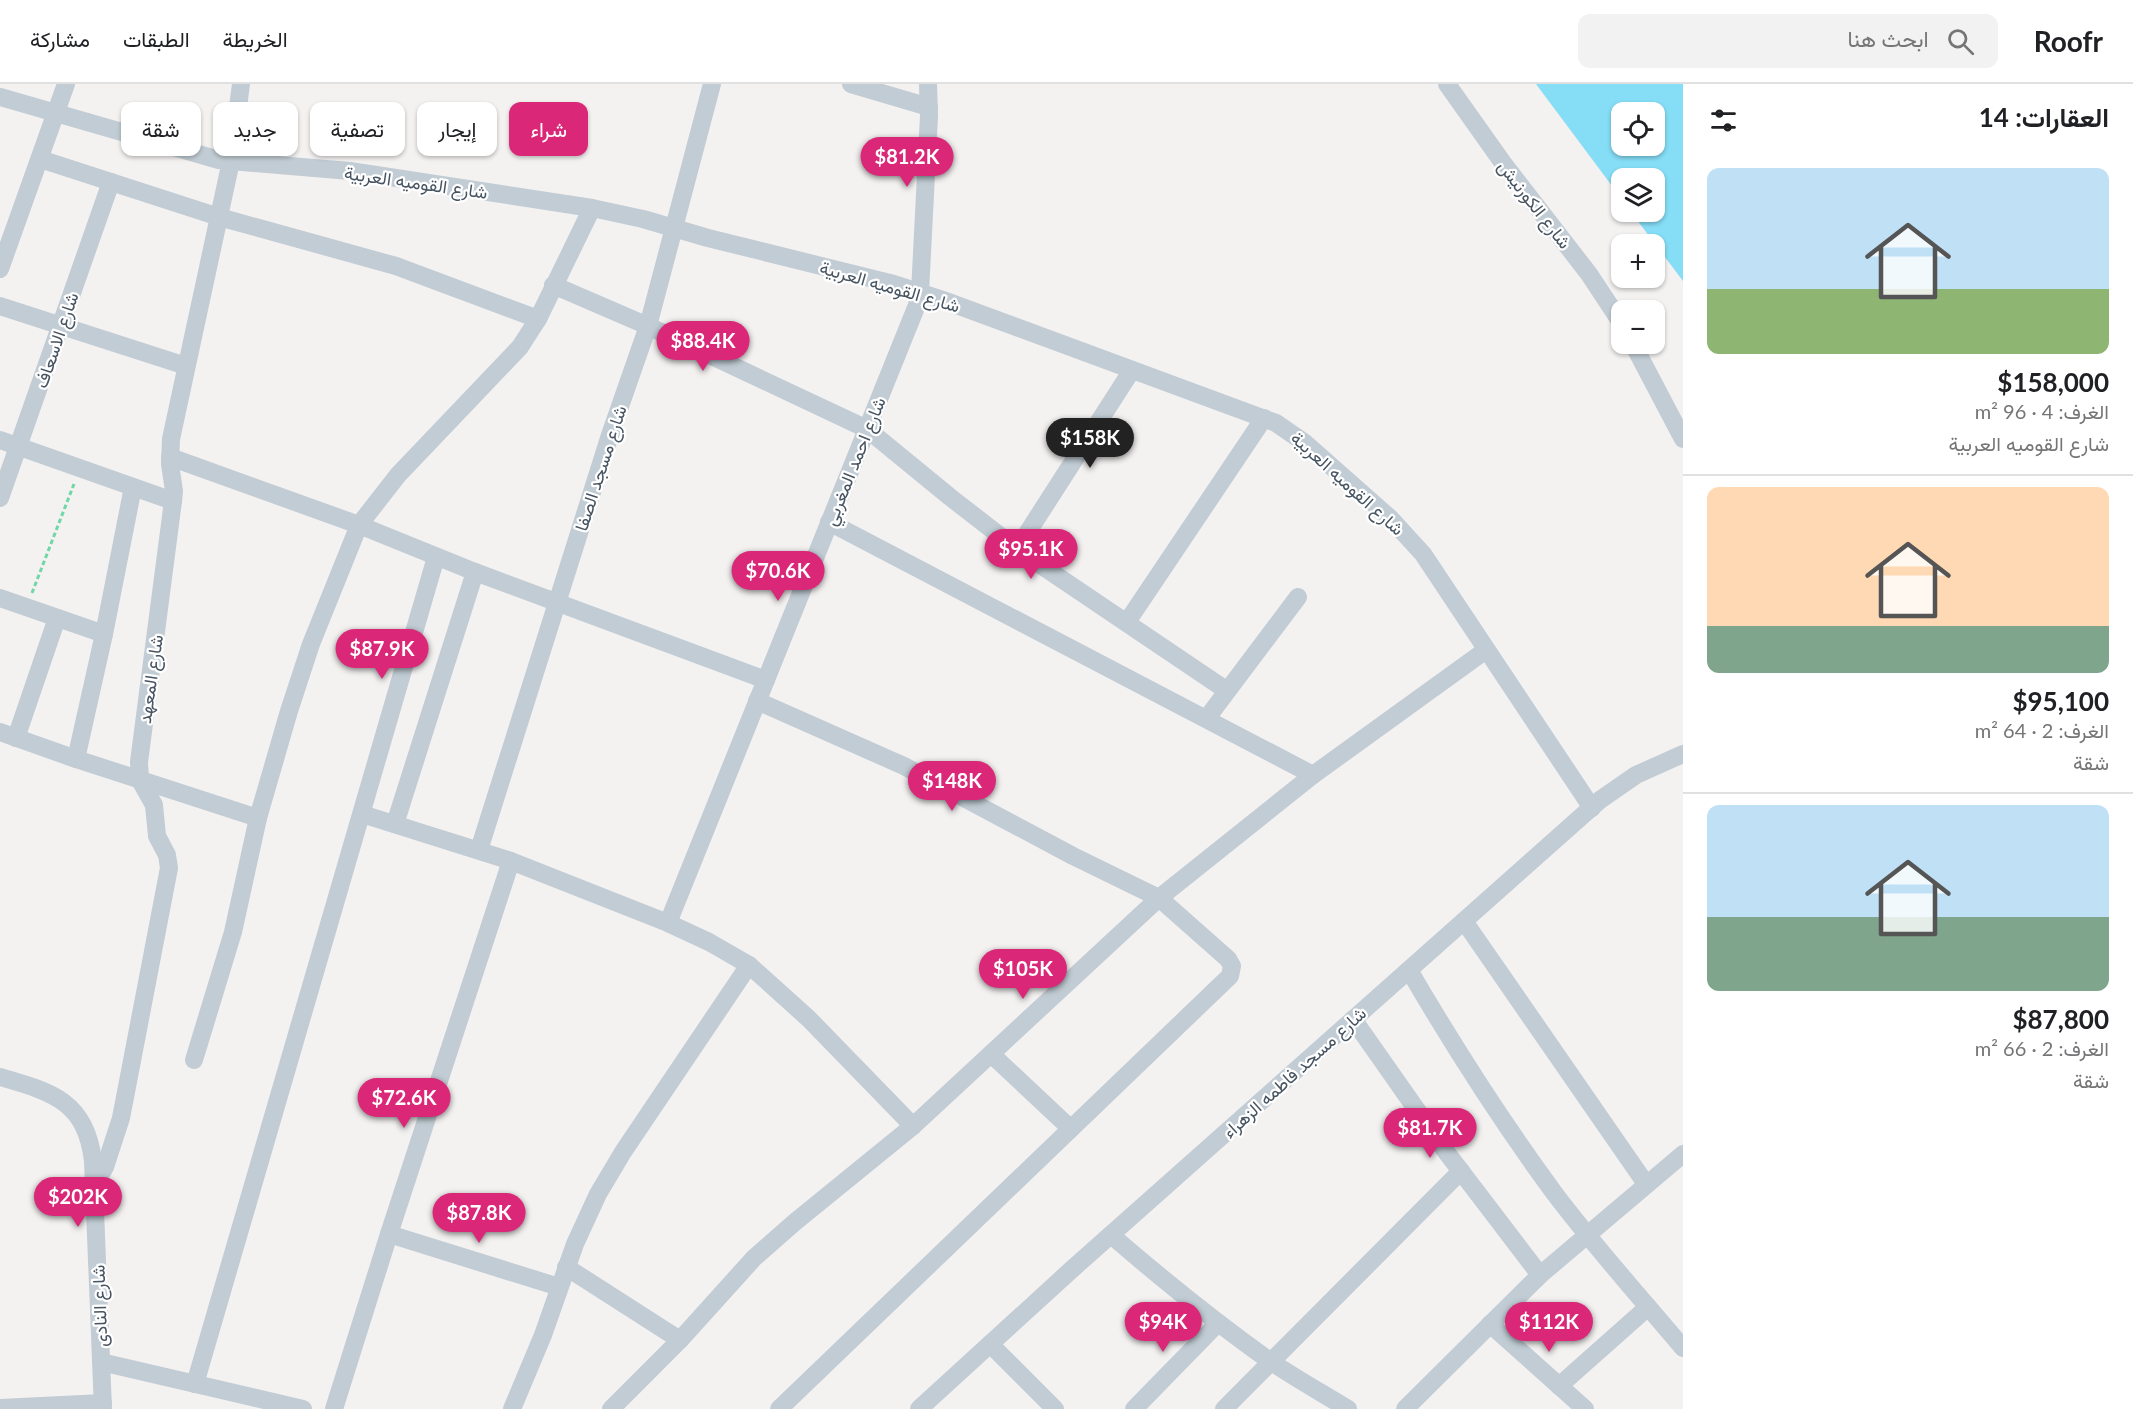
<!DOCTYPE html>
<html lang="ar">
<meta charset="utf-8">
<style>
:root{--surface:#fff;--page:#f2f2f2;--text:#202124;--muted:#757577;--line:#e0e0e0;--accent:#db2777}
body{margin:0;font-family:Lato,Vazirmatn,sans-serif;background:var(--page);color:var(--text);direction:rtl;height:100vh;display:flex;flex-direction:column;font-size:22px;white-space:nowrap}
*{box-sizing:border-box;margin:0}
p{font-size:20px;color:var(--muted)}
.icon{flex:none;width:33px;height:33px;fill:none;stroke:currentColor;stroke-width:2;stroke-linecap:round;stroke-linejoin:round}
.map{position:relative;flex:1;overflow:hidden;direction:ltr}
.drawer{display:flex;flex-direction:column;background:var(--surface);width:450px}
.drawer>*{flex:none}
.guide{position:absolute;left:18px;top:18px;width:570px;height:54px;direction:rtl;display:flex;gap:12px}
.buttons{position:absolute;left:1611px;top:18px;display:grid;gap:12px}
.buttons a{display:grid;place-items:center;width:54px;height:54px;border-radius:12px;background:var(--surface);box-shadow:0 2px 4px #0004;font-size:30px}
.price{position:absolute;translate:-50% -51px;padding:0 14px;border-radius:21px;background:var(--accent);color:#fff;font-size:20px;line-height:39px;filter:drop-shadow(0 2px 3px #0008)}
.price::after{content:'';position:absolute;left:50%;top:36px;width:18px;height:14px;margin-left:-9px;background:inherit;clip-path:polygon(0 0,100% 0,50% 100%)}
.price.selected{background:#222;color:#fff}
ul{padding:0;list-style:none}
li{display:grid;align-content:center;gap:12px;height:318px;padding:0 24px}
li+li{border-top:2px solid var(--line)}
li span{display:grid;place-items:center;height:186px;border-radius:12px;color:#555}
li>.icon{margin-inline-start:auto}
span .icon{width:108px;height:108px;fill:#fffc;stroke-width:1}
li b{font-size:26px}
h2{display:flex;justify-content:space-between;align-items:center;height:72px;padding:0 24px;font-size:26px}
.chip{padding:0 21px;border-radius:12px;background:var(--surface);box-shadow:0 2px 4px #0004;font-size:21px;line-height:54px}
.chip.selected{background:var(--accent);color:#fff}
header{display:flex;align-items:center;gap:36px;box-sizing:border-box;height:84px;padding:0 30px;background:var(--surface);border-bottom:2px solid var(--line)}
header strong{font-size:28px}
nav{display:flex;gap:33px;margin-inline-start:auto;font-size:21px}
.search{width:420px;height:54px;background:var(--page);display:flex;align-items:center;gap:15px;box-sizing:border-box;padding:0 21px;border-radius:12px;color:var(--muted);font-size:22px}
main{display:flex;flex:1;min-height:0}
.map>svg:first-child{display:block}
.water{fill:#85ddf6;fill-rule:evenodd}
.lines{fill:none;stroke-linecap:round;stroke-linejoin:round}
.path{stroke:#70d7a6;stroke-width:3;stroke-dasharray:4.5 3;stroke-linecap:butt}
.minor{stroke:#c1ccd4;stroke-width:18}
.labels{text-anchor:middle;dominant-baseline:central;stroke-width:4.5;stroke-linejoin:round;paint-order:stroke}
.street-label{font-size:18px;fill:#475461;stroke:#fff}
</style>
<header>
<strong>Roofr</strong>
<div class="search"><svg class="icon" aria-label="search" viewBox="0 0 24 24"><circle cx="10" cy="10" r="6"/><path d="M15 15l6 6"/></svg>ابحث هنا</div>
<nav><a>الخريطة</a><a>الطبقات</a><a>مشاركة</a></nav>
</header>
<main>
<section class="drawer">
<h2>العقارات: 14<svg class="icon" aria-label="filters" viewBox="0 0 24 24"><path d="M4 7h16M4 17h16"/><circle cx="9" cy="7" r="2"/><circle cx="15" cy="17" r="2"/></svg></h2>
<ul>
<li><span style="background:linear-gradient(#bfe0f5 65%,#8fb573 0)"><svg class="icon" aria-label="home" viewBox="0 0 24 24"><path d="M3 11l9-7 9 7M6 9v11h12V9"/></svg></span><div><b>$158,000</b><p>الغرف: 4 · 96 m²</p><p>شارع القوميه العربية</p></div></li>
<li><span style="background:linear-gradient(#ffd9b3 75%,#7fa58c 0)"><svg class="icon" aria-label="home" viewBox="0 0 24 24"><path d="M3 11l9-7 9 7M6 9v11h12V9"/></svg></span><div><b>$95,100</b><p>الغرف: 2 · 64 m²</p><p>شقة</p></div></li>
<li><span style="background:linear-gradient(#bfe0f5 60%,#7fa58c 0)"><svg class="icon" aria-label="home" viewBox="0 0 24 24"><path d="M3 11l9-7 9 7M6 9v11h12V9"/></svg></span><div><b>$87,800</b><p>الغرف: 2 · 66 m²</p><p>شقة</p></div></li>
</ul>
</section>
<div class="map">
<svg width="1683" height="1325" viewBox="0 0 1683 1325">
<rect width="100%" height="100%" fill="#f4f1f1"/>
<path class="water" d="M1536,0h147v197l-52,-69h23v-34h-32l-1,20zM1622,28h32v34h-32z"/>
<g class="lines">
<path class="path" d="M32,509l42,-109"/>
<g class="minor">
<path d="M851,0l78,23"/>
<path d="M1447,0l56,79 86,111 33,50"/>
<path d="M0,13l219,63 131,11 242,37 51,11 65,19 186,46 49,16 333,123 29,20 86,76 32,35 169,254"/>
<path d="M40,75l179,58 177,49 142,53"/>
<path d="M0,185l66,-185"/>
<path d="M553,201l95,41 219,103 83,68 67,52 209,141"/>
<path d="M0,222l186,60"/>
<path d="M1633,260l50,95"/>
<path d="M0,356l173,61"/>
<path d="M170,373l189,68 116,47 291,108"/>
<path d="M0,414l111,-316"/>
<path d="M829,438l484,253"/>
<path d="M1017,465l115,-179"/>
<path d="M0,514l104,36"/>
<path d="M1127,538l137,-204"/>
<path d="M757,617l147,65 169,90 86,42 69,61 4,7 -2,10 -451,433"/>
<path d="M1207,634l91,-121"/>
<path d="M0,648l76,27 182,59"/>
<path d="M16,654l41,-120"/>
<path d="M76,675l28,-125 29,-147"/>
<path d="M362,730l149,47 157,62 41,19 40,23 60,54 104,107"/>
<path d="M395,740l80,-252"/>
<path d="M479,766l131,-415 38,-109 64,-242"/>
<path d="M1464,837l182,263"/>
<path d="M668,839l249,-618 3,-13 9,-176 -1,-32"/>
<path d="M1409,886c45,77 93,152 146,224 40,53 85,103 128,154"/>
<path d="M1353,935l94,134 93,122"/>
<path d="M991,970l79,74"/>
<path d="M194,976l39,-128 25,-114 31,-107 22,-67 48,-119 39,-50 122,-128 18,-28 54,-111"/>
<path d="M0,993c52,15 86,24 93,84l10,248"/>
<path d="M94,1102l11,-19 16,-49 48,-250 -2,-13 -10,-19 -3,-31 -14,-25 -1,-18 34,-261 1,-10 -4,-27 1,-25 60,-278 10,-77"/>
<path d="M389,1150l170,53"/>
<path d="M1111,1151c51,44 104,87 159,126 25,17 52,32 78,48"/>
<path d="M566,1183l114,73"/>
<path d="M1490,1240l95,85"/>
<path d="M990,1260l65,65"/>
<path d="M101,1278l202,47"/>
<path d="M195,1300l241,-827"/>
<path d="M1559,1302l89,-79"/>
<path d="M0,1324l103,-5"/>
<path d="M334,1325l55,-175 122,-373"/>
<path d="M512,1325l31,-74 32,-91 23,-50 25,-42 126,-187"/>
<path d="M611,1325l69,-69 74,-82 41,-36 118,-96 246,-228 154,-123 173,-125"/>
<path d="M919,1325l151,-138 530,-471 36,-25 47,-21"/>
<path d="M1134,1325l84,-86"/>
<path d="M1224,1325l237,-238"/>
<path d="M1405,1325l135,-134 143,-121"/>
</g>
</g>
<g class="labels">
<g class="street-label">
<text transform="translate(416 98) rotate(8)">شارع القوميه العربية</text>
<text transform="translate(1535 120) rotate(52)">شارع الكورنيش</text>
<text transform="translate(890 202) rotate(16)">شارع القوميه العربية</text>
<text transform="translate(56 256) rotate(-71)">شارع الاسعاف</text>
<text transform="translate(854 377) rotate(-68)">شارع احمد المغربي</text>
<text transform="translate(600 384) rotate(-72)">شارع مسجد الصفا</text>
<text transform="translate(1348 399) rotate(42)">شارع القوميه العربية</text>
<text transform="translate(150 595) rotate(-82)">شارع المعهد</text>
<text transform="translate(1294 988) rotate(-42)">شارع مسجد فاطمه الزهراء</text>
<text transform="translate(99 1222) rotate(-92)">شارع النادى</text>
</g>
</g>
</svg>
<div class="buttons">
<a><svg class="icon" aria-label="locate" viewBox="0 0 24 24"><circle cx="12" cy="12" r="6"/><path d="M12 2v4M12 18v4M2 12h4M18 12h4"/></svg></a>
<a><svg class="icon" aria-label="layers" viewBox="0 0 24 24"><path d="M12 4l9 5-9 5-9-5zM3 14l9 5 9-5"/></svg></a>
<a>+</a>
<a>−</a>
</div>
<b class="price" style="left:907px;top:104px">$81.2K</b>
<b class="price" style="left:703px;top:288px">$88.4K</b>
<b class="price selected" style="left:1090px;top:385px">$158K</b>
<b class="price" style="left:1031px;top:496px">$95.1K</b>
<b class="price" style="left:778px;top:518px">$70.6K</b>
<b class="price" style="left:382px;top:596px">$87.9K</b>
<b class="price" style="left:952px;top:728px">$148K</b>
<b class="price" style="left:1023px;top:916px">$105K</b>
<b class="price" style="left:404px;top:1045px">$72.6K</b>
<b class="price" style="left:1430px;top:1075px">$81.7K</b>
<b class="price" style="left:78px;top:1144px">$202K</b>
<b class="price" style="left:479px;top:1160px">$87.8K</b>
<b class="price" style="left:1163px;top:1269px">$94K</b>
<b class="price" style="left:1549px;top:1269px">$112K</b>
<div class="guide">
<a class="chip selected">شراء</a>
<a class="chip">إيجار</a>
<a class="chip">تصفية</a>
<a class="chip">جديد</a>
<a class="chip">شقة</a>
</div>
</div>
</main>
